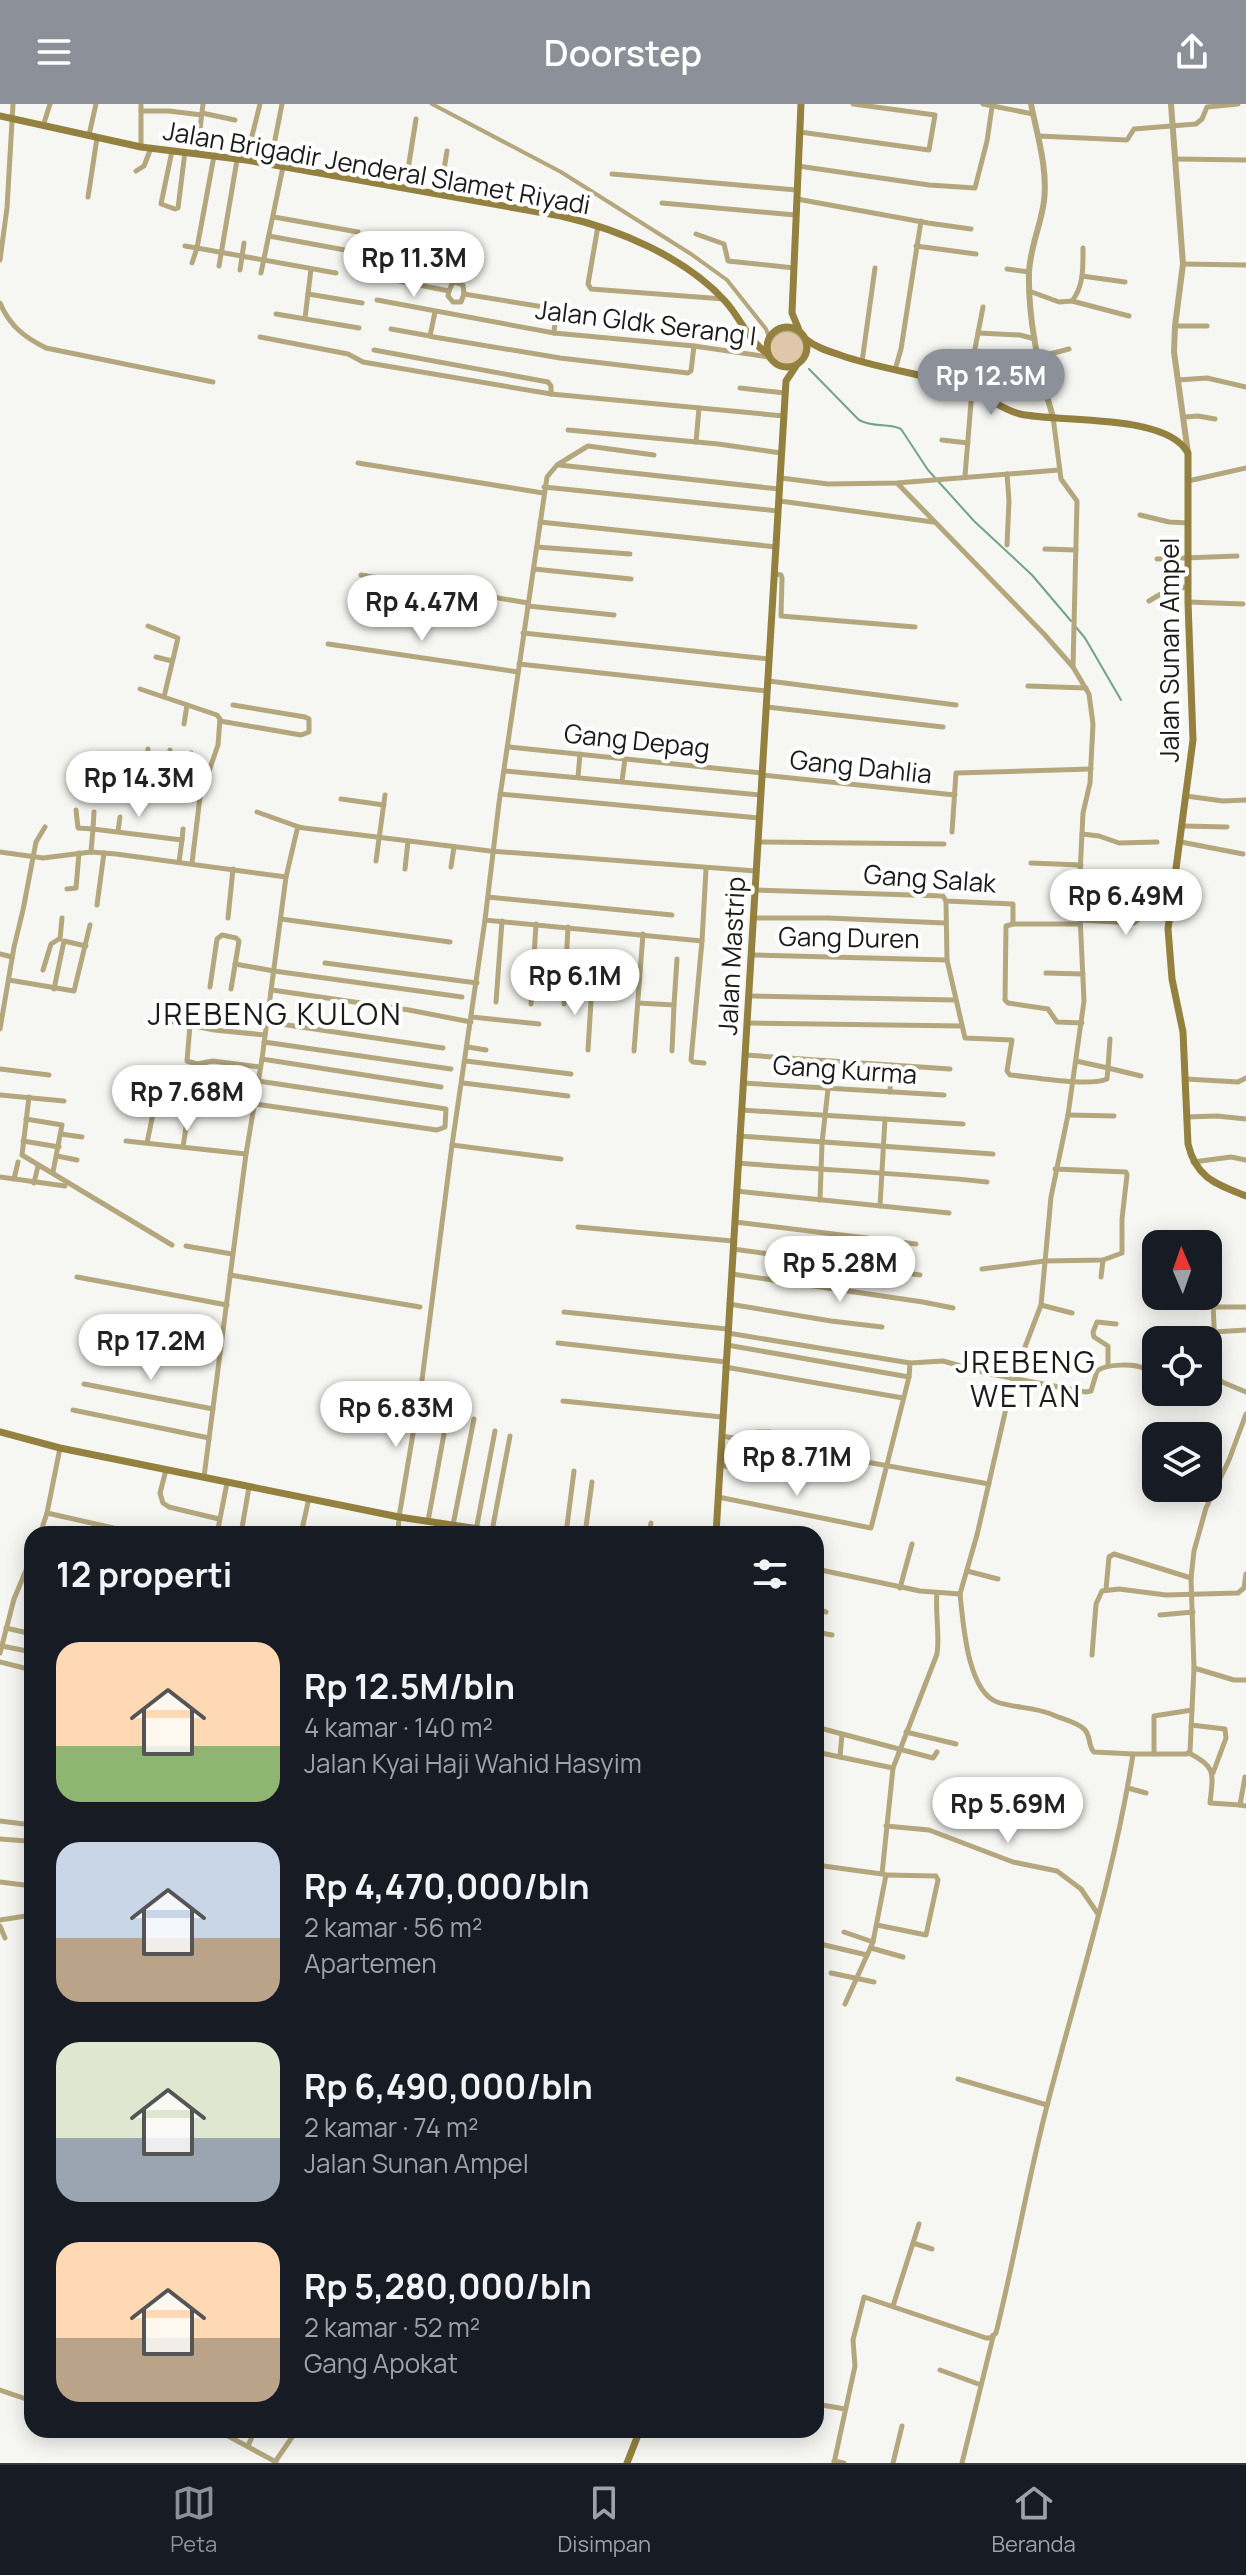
<!DOCTYPE html>
<html lang="id">
<meta charset="utf-8">
<style>
:root{--surface:#171b24;--page:#20242c;--text:#f1f3f6;--muted:#9ea1a6;--line:#363941;--accent:#8c9099}
body{margin:0;font-family:Manrope,sans-serif;background:var(--page);color:var(--text);height:100vh;display:flex;flex-direction:column;font-size:30px;white-space:nowrap}
*{box-sizing:border-box;margin:0}
p{font-size:26px;color:var(--muted)}
.icon{flex:none;width:44px;height:44px;fill:none;stroke:currentColor;stroke-width:2;stroke-linecap:round;stroke-linejoin:round}
.map{position:relative;flex:1;overflow:hidden}
.side{position:absolute;left:24px;top:1422px;width:800px;height:912px;display:flex;flex-direction:column;background:var(--surface);border-radius:24px;box-shadow:0 4px 20px #0003}
.side>*{flex:none}
.needle{width:52px;rotate:358deg}
.controls{position:absolute;left:1142px;top:1126px;display:grid;gap:16px}
.controls a{display:grid;place-items:center;width:80px;height:80px;border-radius:16px;background:var(--surface);box-shadow:0 4px 20px #0003;font-size:40px}
.price{position:absolute;translate:-50% -68px;padding:0 18px;border-radius:28px;background:#fff;color:#222;font-size:26px;line-height:52px;filter:drop-shadow(0 2px 4px #0008)}
.price::after{content:'';position:absolute;left:50%;top:48px;width:24px;height:18px;margin-left:-12px;background:inherit;clip-path:polygon(0 0,100% 0,50% 100%)}
.price.on{background:var(--accent);color:#fff}
ul{padding:0;list-style:none}
li{display:flex;align-items:center;gap:24px;height:200px;padding:0 32px}
li span{display:grid;place-items:center;flex:none;width:224px;height:160px;border-radius:24px;color:#555}
li>.icon{margin-inline-start:auto}
span .icon{width:96px;height:96px;fill:#fffc;stroke-width:1}
li b{font-size:34px}
h2{display:flex;justify-content:space-between;align-items:center;height:96px;padding:0 32px;font-size:34px}
header{display:flex;justify-content:space-between;align-items:center;height:104px;padding:0 32px;background:var(--accent);color:#fff;font-size:36px;font-weight:600}
.tab-bar{display:flex;justify-content:space-around;align-items:center;height:112px;border-top:2px solid var(--line);background:var(--surface);font-size:22px;color:var(--muted)}
.tab-bar a{display:grid;justify-items:center;gap:4px}
.tab-bar .on{color:var(--accent)}
.map>svg:first-child{display:block}
.green{fill:#dfc7ac}
.lines{fill:none;stroke-linecap:round;stroke-linejoin:round}
.stream{stroke:#70a589;stroke-width:2}
.pedestrian{stroke:#b4a77e;stroke-width:4}
.minor{stroke:#b4a77e;stroke-width:5}
.tertiary{stroke:#b4a77e;stroke-width:6}
.secondary{stroke:#94813f;stroke-width:7}
.labels{text-anchor:middle;dominant-baseline:central;stroke-width:8;stroke-linejoin:round;paint-order:stroke}
.street-label{font-size:26px;fill:#1b1c1a;stroke:#fff}
.quarter-label{font-size:30px;letter-spacing:2px;fill:#1b1c1a;stroke:#fff}
</style>
<header><svg class="icon" aria-label="menu" viewBox="0 0 24 24"><path d="M4 6h16M4 12h16M4 18h16"/></svg>Doorstep<svg class="icon" aria-label="share" viewBox="0 0 24 24"><path d="M12 15V3M7 8l5-5 5 5M5 13v7h14v-7"/></svg></header>
<div class="map">
<svg width="1246" height="2359" viewBox="0 0 1246 2359">
<rect width="100%" height="100%" fill="#f6f7f2"/>
<circle class="green" cx="788" cy="244" r="17"/>
<g class="lines">
<g class="stream">
<path d="M809,265l50,51c15,8 29,3 42,9l27,41 46,51 58,54 39,46"/>
<path d="M1075,522l10,12 36,62"/>
</g>
<g class="pedestrian">
<path d="M432,0l129,68 130,82 36,26 39,49 3,8"/>
<circle cx="787" cy="244" r="18"/>
</g>
<g class="minor">
<path d="M141,0v43"/>
<path d="M983,0l50,10"/>
<path d="M141,7h28l33,4"/>
<path d="M202,9l33,7"/>
<path d="M43,22l7,-22"/>
<path d="M800,28l129,18 6,-35 -82,-11"/>
<path d="M89,31l7,-31"/>
<path d="M1038,32l89,4 7,-11 62,-5 6,-5 5,-12 31,-3"/>
<path d="M172,47l-11,53 14,5 3,-1 7,-56"/>
<path d="M197,50l6,-50"/>
<path d="M214,52l-17,92 139,25"/>
<path d="M1176,55l70,1"/>
<path d="M246,56l14,-56"/>
<path d="M270,61l12,-61"/>
<path d="M798,62l131,19 46,3 12,-47 5,-34"/>
<path d="M136,67l8,-5 7,-18"/>
<path d="M612,70l184,16"/>
<path d="M405,84l11,-69"/>
<path d="M440,90l7,-43"/>
<path d="M88,93l9,-59"/>
<path d="M797,95l131,24 43,6"/>
<path d="M662,99l133,12"/>
<path d="M274,113l84,15"/>
<path d="M598,122l-10,58 3,5 133,10"/>
<path d="M696,130l28,10 4,17 66,7"/>
<path d="M269,132l103,19"/>
<path d="M185,142l12,2 -5,15"/>
<path d="M916,142l60,8"/>
<path d="M0,156l7,-52 6,-104"/>
<path d="M1183,160l63,1"/>
<path d="M219,162l18,-106"/>
<path d="M1007,165l22,3"/>
<path d="M240,166l4,-27"/>
<path d="M261,169l22,-106"/>
<path d="M1082,172l43,6"/>
<path d="M384,174l65,13"/>
<path d="M449,187l-1,5 5,6h8l3,-8"/>
<path d="M449,187l3,-7 3,-2 8,3 1,9"/>
<path d="M1029,187l30,11 13,-1c12,-15 11,-34 11,-53"/>
<path d="M308,190l54,9"/>
<path d="M464,190l92,15 -2,24"/>
<path d="M377,196l177,33 140,13 75,11"/>
<path d="M1072,197l57,15"/>
<path d="M0,199c10,23 24,34 46,45l167,34"/>
<path d="M435,208l-5,24 4,1 126,21 128,15 3,-2 3,-25"/>
<path d="M276,210l83,14"/>
<path d="M305,214l6,-49"/>
<path d="M1175,222h32"/>
<path d="M391,225l39,7"/>
<path d="M978,229l42,2 15,4"/>
<path d="M260,233l88,17 15,8 188,32 233,22"/>
<path d="M374,246l174,32 3,4v8"/>
<path d="M1038,253l31,-8"/>
<path d="M862,258l13,-94"/>
<path d="M978,258l-5,-3 10,-52"/>
<path d="M895,266l6,-21 20,-128"/>
<path d="M1178,276l29,-2 39,9"/>
<path d="M740,284l45,5"/>
<path d="M1009,284l37,6"/>
<path d="M1185,313l13,-1 17,3"/>
<path d="M568,326l150,14 63,9"/>
<path d="M942,336l26,3"/>
<path d="M696,338l3,-34"/>
<path d="M654,351l-66,-9 -31,19 -10,12 -48,326 -14,117 217,21 4,-72"/>
<path d="M358,359l185,30"/>
<path d="M559,361l220,24"/>
<path d="M965,372l7,-86 6,-28h61"/>
<path d="M781,374l47,6 69,-1 162,-13"/>
<path d="M1188,377l58,-13"/>
<path d="M898,380l146,150 29,33"/>
<path d="M544,383l234,24"/>
<path d="M780,397l153,21"/>
<path d="M1140,411l29,7 19,1"/>
<path d="M540,418l237,25"/>
<path d="M1007,441l2,-44 -2,-27"/>
<path d="M537,443l93,7"/>
<path d="M1045,445l31,1"/>
<path d="M1157,455l80,-3"/>
<path d="M534,465l97,10"/>
<path d="M775,470l6,1 1,3 -1,38 134,11"/>
<path d="M361,471l167,28"/>
<path d="M1149,497l10,-6 29,-9"/>
<path d="M1188,498l55,2"/>
<path d="M528,502l86,9"/>
<path d="M148,522l30,12 -14,59"/>
<path d="M523,529l246,26"/>
<path d="M328,540l190,28"/>
<path d="M156,553l16,4"/>
<path d="M519,560l248,27"/>
<path d="M769,577l187,24"/>
<path d="M1028,582l58,2"/>
<path d="M140,585l77,26 3,4 -2,26 -18,52 -8,66"/>
<path d="M767,603l176,20"/>
<path d="M220,617l81,14 8,-3v-13l-4,-2 -72,-12"/>
<path d="M184,620l3,-19"/>
<path d="M509,643l253,26"/>
<path d="M505,667l255,24"/>
<path d="M127,670l77,10"/>
<path d="M762,671l193,20"/>
<path d="M144,672l4,-27"/>
<path d="M578,673l2,-23"/>
<path d="M166,675l4,-29"/>
<path d="M622,677l3,-22"/>
<path d="M186,678l5,-29"/>
<path d="M500,690l259,24"/>
<path d="M1186,692l37,5 23,-1"/>
<path d="M341,695l43,6"/>
<path d="M76,706l2,18 15,1 1,-17"/>
<path d="M257,708l42,15"/>
<path d="M1183,722l44,1"/>
<path d="M118,727l2,-14"/>
<path d="M952,728l4,-59 135,-4"/>
<path d="M1082,730l17,2 20,7 38,-1"/>
<path d="M182,736l1,-11"/>
<path d="M758,738l186,2"/>
<path d="M1181,738l62,12"/>
<path d="M0,748l43,6 48,-6 25,2 170,23"/>
<path d="M91,748l2,-23 89,11 -3,22"/>
<path d="M376,757l9,-66"/>
<path d="M1031,759l50,2"/>
<path d="M451,763l3,-20"/>
<path d="M405,765l3,-28"/>
<path d="M67,785l9,-1 3,-35"/>
<path d="M756,786l187,6 3,5 67,3v20h67"/>
<path d="M1122,789l23,4"/>
<path d="M488,793l184,18"/>
<path d="M946,797l1,59 18,78 47,2 -5,31 3,4c23,2 78,12 97,4l1,-11 -32,-7"/>
<path d="M97,801l7,-52"/>
<path d="M228,814l5,-49"/>
<path d="M753,814h75l117,5"/>
<path d="M281,815l169,23"/>
<path d="M1080,816l54,3 6,-5 5,-21 26,6"/>
<path d="M1013,820l-7,2 -1,74 3,3 40,6 9,13 25,1"/>
<path d="M60,835l2,-21"/>
<path d="M702,837l-11,119 2,2 11,1"/>
<path d="M0,850l12,3"/>
<path d="M752,851l195,5"/>
<path d="M325,859l152,20"/>
<path d="M235,860l39,7 188,26"/>
<path d="M43,866l8,-26 8,-5"/>
<path d="M1046,869l37,1"/>
<path d="M9,876l65,11 16,-66"/>
<path d="M565,880l27,1 1,-22"/>
<path d="M210,883l7,-48 5,-4 14,3 3,3 -8,48"/>
<path d="M54,885l10,-48 22,5"/>
<path d="M272,886l137,20 62,12"/>
<path d="M749,892l206,4"/>
<path d="M496,898l6,-81"/>
<path d="M638,899l36,2 -2,46"/>
<path d="M531,900l5,-80"/>
<path d="M564,900l4,-77"/>
<path d="M674,901l3,-46"/>
<path d="M472,913l67,7"/>
<path d="M156,914l58,12 51,5"/>
<path d="M267,918l176,26"/>
<path d="M747,919l215,3"/>
<path d="M190,921l-3,36 10,3"/>
<path d="M0,925l14,-82 9,-37 13,-68 9,-15"/>
<path d="M1110,935l-2,29 33,8"/>
<path d="M264,938l187,27"/>
<path d="M468,943l18,3"/>
<path d="M588,946l4,-65"/>
<path d="M634,947l9,-117"/>
<path d="M745,951l205,14"/>
<path d="M262,955l179,28"/>
<path d="M466,957l105,13"/>
<path d="M0,965l49,6"/>
<path d="M1186,975l52,3 8,-4"/>
<path d="M463,979l105,13"/>
<path d="M743,979l201,12"/>
<path d="M890,988l1,-27"/>
<path d="M0,991l64,6"/>
<path d="M29,993l-7,58 150,90"/>
<path d="M256,993l-64,-8 5,-25 16,-3 47,6"/>
<path d="M255,1000l182,26 8,-3 1,-18 -188,-28"/>
<path d="M741,1006l222,14"/>
<path d="M1068,1011l46,1"/>
<path d="M1187,1013l30,-1 29,3"/>
<path d="M26,1015l36,6 -9,47"/>
<path d="M61,1030l21,3"/>
<path d="M739,1032l254,18"/>
<path d="M23,1037l36,6"/>
<path d="M126,1037l120,13"/>
<path d="M147,1039l9,-44"/>
<path d="M452,1041l109,14"/>
<path d="M183,1043l9,-58"/>
<path d="M57,1052l20,4"/>
<path d="M1193,1058l38,-5 15,3"/>
<path d="M738,1059c83,7 166,10 249,19"/>
<path d="M0,1073l65,9"/>
<path d="M14,1075l4,-17"/>
<path d="M34,1079l4,-17"/>
<path d="M736,1087l213,22"/>
<path d="M820,1096l2,-57 9,-81"/>
<path d="M880,1102l5,-87"/>
<path d="M735,1118l181,22"/>
<path d="M578,1123l155,14"/>
<path d="M186,1142l46,8"/>
<path d="M733,1145l187,26"/>
<path d="M1211,1151l5,119 6,8 24,10"/>
<path d="M982,1165l63,-8 58,-1 19,-7v-34l5,-44 -1,-3 -71,-3"/>
<path d="M732,1170l191,28 30,6"/>
<path d="M230,1171l190,32"/>
<path d="M77,1173l150,28"/>
<path d="M1101,1173l2,-17"/>
<path d="M729,1200l102,17 51,6"/>
<path d="M1041,1201l31,8"/>
<path d="M1213,1203h33"/>
<path d="M564,1208l163,17"/>
<path d="M1214,1228l32,-2"/>
<path d="M728,1229l182,30 33,-2 47,13 96,18 5,-1 6,-20c8,-7 38,-8 48,-2 3,2 6,8 8,11l3,1"/>
<path d="M558,1239l168,19"/>
<path d="M727,1241l182,32"/>
<path d="M1108,1261v-19l-14,-9 -1,-5 4,-10 19,2"/>
<path d="M725,1263l178,31"/>
<path d="M84,1280l129,25"/>
<path d="M563,1297l159,16"/>
<path d="M73,1306l136,28"/>
<path d="M722,1332l267,48"/>
<path d="M753,1338l4,-10h13v13"/>
<path d="M841,1355l4,-11 21,2 2,3 -1,10"/>
<path d="M1147,1358l9,3"/>
<path d="M719,1361l72,13"/>
<path d="M166,1366l-6,23 3,10 6,4 50,12"/>
<path d="M204,1373l42,-323 16,-95 24,-182 11,-47 2,-3 5,1 186,23 266,20"/>
<path d="M718,1393l153,31 38,-151 1,-14"/>
<path d="M47,1409l93,21"/>
<path d="M428,1417l16,-87"/>
<path d="M453,1421l21,-106"/>
<path d="M476,1426l19,-99"/>
<path d="M492,1427l18,-95"/>
<path d="M40,1430l7,-21 13,-65"/>
<path d="M217,1430l10,-51"/>
<path d="M241,1430l8,-47"/>
<path d="M301,1430l8,-36"/>
<path d="M398,1430l1,-17 23,-137 30,-235 33,-225"/>
<path d="M566,1430l8,-63"/>
<path d="M585,1430l7,-52"/>
<path d="M649,1430l2,-11"/>
<path d="M816,1465l104,22 40,3 17,-59 36,-157 28,-73 10,-108 17,-82 16,-114 -5,-107 4,-81 7,-30 3,-59 -4,-30 -16,-27 4,-166 -16,-22 -8,-62"/>
<path d="M967,1467l31,8"/>
<path d="M900,1484l12,-44"/>
<path d="M1106,1485l3,-32 5,-3 77,24"/>
<path d="M960,1490c3,27 7,97 37,108 17,6 37,5 54,12 10,5 27,8 34,16 6,7 3,16 9,22l39,2"/>
<path d="M816,1505l10,3"/>
<path d="M1160,1511l33,-3"/>
<path d="M6,1524l26,6"/>
<path d="M816,1528l16,3"/>
<path d="M2,1542l30,6"/>
<path d="M0,1549l14,-54 18,-43"/>
<path d="M1092,1551l4,-51 6,-13 17,-2 47,6 72,-2 6,-5 2,-14"/>
<path d="M0,1558l32,8"/>
<path d="M1194,1564l40,12h12"/>
<path d="M1191,1621l34,4 1,9 -13,35"/>
<path d="M816,1623l117,31 4,-6"/>
<path d="M906,1628l50,12"/>
<path d="M816,1648l77,16"/>
<path d="M1189,1649c28,14 24,21 21,50l30,2"/>
<path d="M1154,1650v-38l38,-6"/>
<path d="M840,1653l2,-23"/>
<path d="M1245,1673l-5,28 6,1"/>
<path d="M1128,1684l18,5"/>
<path d="M0,1717l32,4"/>
<path d="M886,1722l43,4 84,32 44,9 24,18 17,25"/>
<path d="M0,1735l27,2"/>
<path d="M816,1761l66,9 11,-106 44,-114c3,-19 -2,-40 0,-61"/>
<path d="M0,1778l32,4"/>
<path d="M0,1816l32,-5"/>
<path d="M877,1821l49,10 12,-55 -2,-4 -50,-1"/>
<path d="M0,1822l5,12"/>
<path d="M844,1828l29,10"/>
<path d="M816,1839l51,12"/>
<path d="M871,1844l32,9"/>
<path d="M831,1869l43,9"/>
<path d="M845,1900l28,-62 13,-67 -3,-1"/>
<path d="M816,1911l1,1"/>
<path d="M958,1975l89,26"/>
<path d="M913,2139l19,6"/>
<path d="M893,2202l26,-82"/>
<path d="M940,2266l41,15"/>
<path d="M0,2286l32,11"/>
<path d="M816,2300l29,5"/>
<path d="M217,2326l59,32"/>
<path d="M248,2342l7,-16"/>
<path d="M834,2357l10,2"/>
<path d="M275,2358l22,-32"/>
<path d="M834,2359l21,-97 -2,-26 11,-43 122,41h4l6,-5c19,-76 32,-155 52,-231 30,-116 67,-230 85,-348h54l3,-3 4,-83 -3,-90 3,-27 12,-43 23,-48 17,-46"/>
<path d="M893,2359l9,-37"/>
<path d="M962,2359l31,-126"/>
</g>
<g class="tertiary">
<path d="M1031,0c6,31 17,64 13,97 -3,24 -14,46 -15,72 -1,48 10,98 24,144"/>
<path d="M1171,0l12,160 -8,62 -1,26 14,101"/>
</g>
<g class="secondary">
<path d="M0,12l141,31 105,13 315,56c57,13 124,41 164,85 15,16 24,41 43,53"/>
<circle cx="787" cy="243" r="20"/>
<path d="M799,226l-7,-17 9,-209"/>
<path d="M807,236c10,8 21,11 33,15 42,15 88,19 130,34 17,7 32,21 50,25 39,9 147,-1 168,39v149l5,138 -25,189 4,50 11,53 5,112c8,34 28,40 58,52"/>
<path d="M0,1328l60,16 339,69 113,17"/>
<path d="M716,1430l70,-1153 10,-15"/>
<path d="M627,2359l13,-33"/>
</g>
</g>
<g class="labels">
<g class="street-label">
<text transform="translate(377 63) rotate(10)">Jalan Brigadir Jenderal Slamet Riyadi</text>
<text transform="translate(646 218) rotate(7)">Jalan Gldk Serang I</text>
<text transform="translate(1169 546) rotate(-90)">Jalan Sunan Ampel</text>
<text transform="translate(637 636) rotate(6)">Gang Depag</text>
<text transform="translate(861 662) rotate(6)">Gang Dahlia</text>
<text transform="translate(930 774) rotate(4)">Gang Salak</text>
<text transform="translate(849 833) rotate(1)">Gang Duren</text>
<text transform="translate(731 852) rotate(-87)">Jalan Mastrip</text>
<text transform="translate(845 965) rotate(4)">Gang Kurma</text>
</g>
<g class="quarter-label">
<text x="275" y="909">JREBENG KULON</text>
<text x="1026" y="1257">JREBENG<tspan x="1026" dy="34">WETAN</tspan></text>
</g>
</g>
</svg>
<div class="controls">
<a><svg class="needle" viewBox="-14 -14 28 28"><path d="M0-13l5 13h-10z" fill="#e53935"/><path d="M0 13l5-13h-10z" fill="#9ea1a6"/></svg></a>
<a><svg class="icon" aria-label="locate" viewBox="0 0 24 24"><circle cx="12" cy="12" r="6"/><path d="M12 2v4M12 18v4M2 12h4M18 12h4"/></svg></a>
<a><svg class="icon" aria-label="layers" viewBox="0 0 24 24"><path d="M12 4l9 5-9 5-9-5zM3 14l9 5 9-5"/></svg></a>
</div>
<b class="price" style="left:414px;top:195px">Rp 11.3M</b>
<b class="price on" style="left:991px;top:313px">Rp 12.5M</b>
<b class="price" style="left:422px;top:539px">Rp 4.47M</b>
<b class="price" style="left:139px;top:715px">Rp 14.3M</b>
<b class="price" style="left:1126px;top:833px">Rp 6.49M</b>
<b class="price" style="left:575px;top:913px">Rp 6.1M</b>
<b class="price" style="left:187px;top:1029px">Rp 7.68M</b>
<b class="price" style="left:840px;top:1200px">Rp 5.28M</b>
<b class="price" style="left:151px;top:1278px">Rp 17.2M</b>
<b class="price" style="left:396px;top:1345px">Rp 6.83M</b>
<b class="price" style="left:797px;top:1394px">Rp 8.71M</b>
<b class="price" style="left:1008px;top:1741px">Rp 5.69M</b>
<section class="side">
<h2>12 properti<svg class="icon" aria-label="filters" viewBox="0 0 24 24"><path d="M4 7h16M4 17h16"/><circle cx="9" cy="7" r="2"/><circle cx="15" cy="17" r="2"/></svg></h2>
<ul>
<li><span style="background:linear-gradient(#ffd9b3 65%,#8fb573 0)"><svg class="icon" aria-label="home" viewBox="0 0 24 24"><path d="M3 11l9-7 9 7M6 9v11h12V9"/></svg></span><div><b>Rp 12.5M/bln</b><p>4 kamar · 140 m²</p><p>Jalan Kyai Haji Wahid Hasyim</p></div></li>
<li><span style="background:linear-gradient(#c9d6e8 60%,#b9a48a 0)"><svg class="icon" aria-label="home" viewBox="0 0 24 24"><path d="M3 11l9-7 9 7M6 9v11h12V9"/></svg></span><div><b>Rp 4,470,000/bln</b><p>2 kamar · 56 m²</p><p>Apartemen</p></div></li>
<li><span style="background:linear-gradient(#dfe7d0 60%,#9aa5b1 0)"><svg class="icon" aria-label="home" viewBox="0 0 24 24"><path d="M3 11l9-7 9 7M6 9v11h12V9"/></svg></span><div><b>Rp 6,490,000/bln</b><p>2 kamar · 74 m²</p><p>Jalan Sunan Ampel</p></div></li>
<li><span style="background:linear-gradient(#ffd9b3 60%,#b9a48a 0)"><svg class="icon" aria-label="home" viewBox="0 0 24 24"><path d="M3 11l9-7 9 7M6 9v11h12V9"/></svg></span><div><b>Rp 5,280,000/bln</b><p>2 kamar · 52 m²</p><p>Gang Apokat</p></div></li>
</ul>
</section>
</div>
<nav class="tab-bar">
<a class="on"><svg class="icon" aria-label="map" viewBox="0 0 24 24"><path d="M3 6l6-2 6 2 6-2v14l-6 2-6-2-6 2zM9 4v14M15 6v14"/></svg>Peta</a>
<a><svg class="icon" aria-label="saved" viewBox="0 0 24 24"><path d="M7 4h10v16l-5-4-5 4z"/></svg>Disimpan</a>
<a><svg class="icon" aria-label="home" viewBox="0 0 24 24"><path d="M3 11l9-7 9 7M6 9v11h12V9"/></svg>Beranda</a>
</nav>
